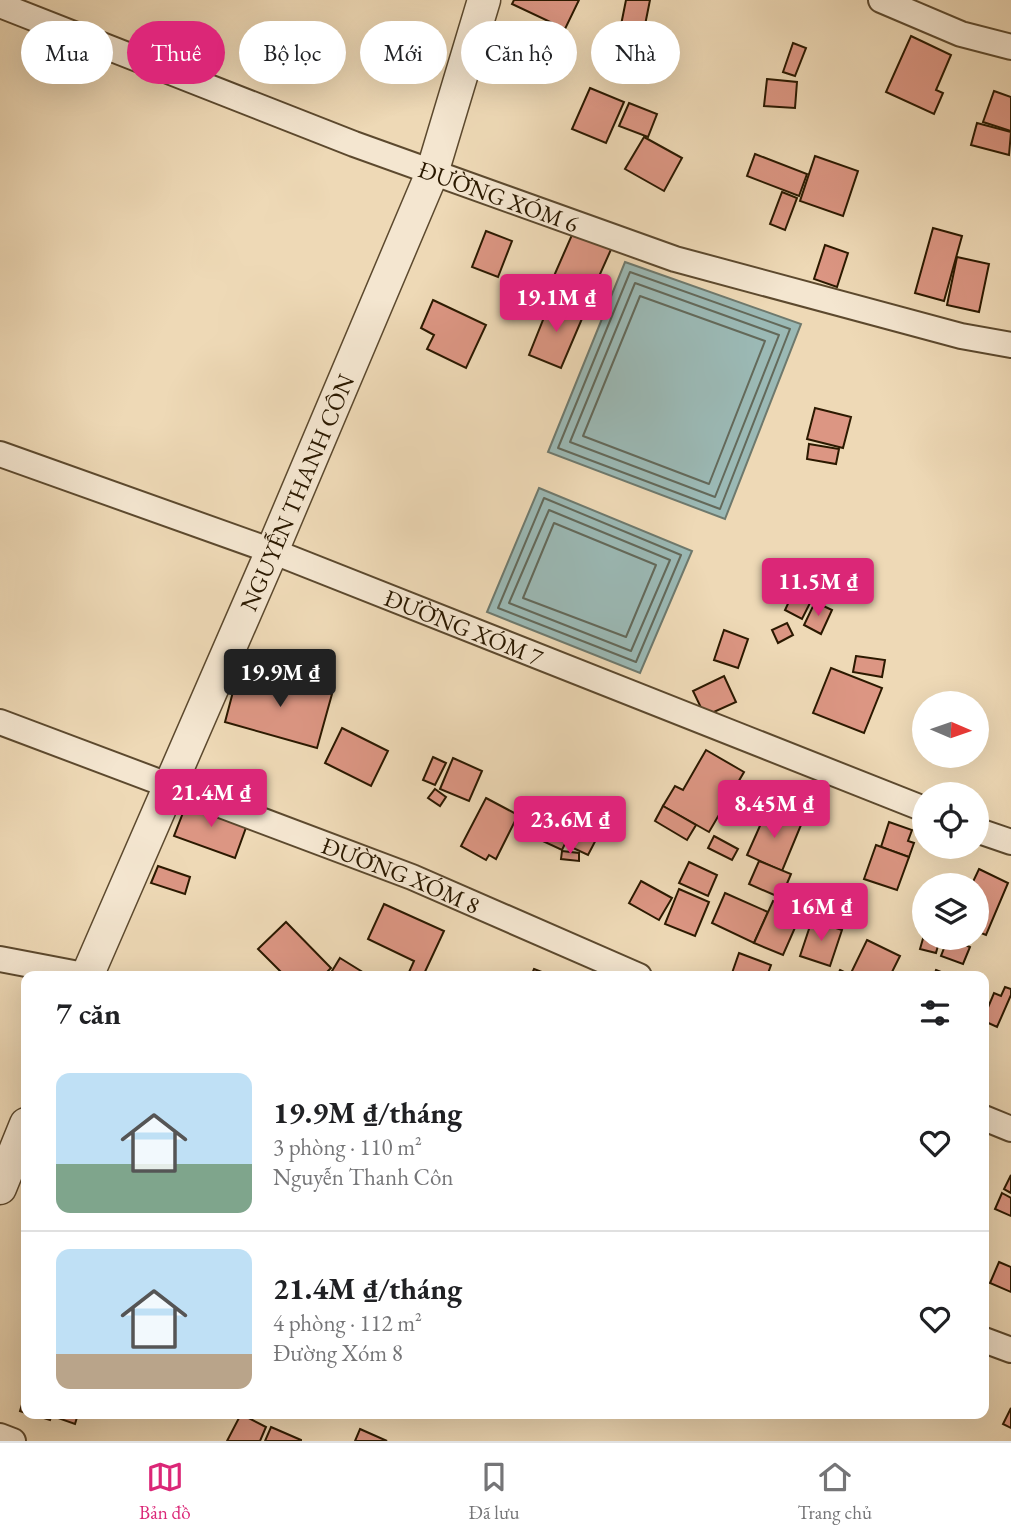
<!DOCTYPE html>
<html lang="vi">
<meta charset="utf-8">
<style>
:root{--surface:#fff;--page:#f2f2f2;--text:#202124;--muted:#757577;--line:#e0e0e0;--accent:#db2777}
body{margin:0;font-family:"EB Garamond",serif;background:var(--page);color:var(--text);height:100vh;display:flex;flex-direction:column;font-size:26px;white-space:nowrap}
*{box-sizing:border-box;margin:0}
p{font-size:23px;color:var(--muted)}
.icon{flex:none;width:38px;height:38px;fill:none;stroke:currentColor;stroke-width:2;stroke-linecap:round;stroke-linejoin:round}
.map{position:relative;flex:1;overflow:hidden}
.panel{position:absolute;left:21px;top:971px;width:968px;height:448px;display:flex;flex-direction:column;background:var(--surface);border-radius:14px;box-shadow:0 7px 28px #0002}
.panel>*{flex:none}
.banner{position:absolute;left:21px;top:21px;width:970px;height:63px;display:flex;gap:14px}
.needle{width:46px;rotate:92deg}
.fabs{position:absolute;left:912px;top:691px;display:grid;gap:14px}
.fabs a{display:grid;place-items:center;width:77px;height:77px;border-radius:50%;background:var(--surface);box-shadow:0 7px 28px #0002;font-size:35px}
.price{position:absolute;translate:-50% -60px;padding:0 16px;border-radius:7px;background:var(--accent);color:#fff;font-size:23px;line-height:46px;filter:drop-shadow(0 2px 4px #0008)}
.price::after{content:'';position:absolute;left:50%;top:42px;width:21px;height:16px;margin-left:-10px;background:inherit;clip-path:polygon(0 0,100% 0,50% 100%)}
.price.selected{background:#222;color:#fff}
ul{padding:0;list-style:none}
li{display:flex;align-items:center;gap:21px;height:175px;padding:0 35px}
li+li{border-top:2px solid var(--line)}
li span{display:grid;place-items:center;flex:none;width:196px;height:140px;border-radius:14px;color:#555}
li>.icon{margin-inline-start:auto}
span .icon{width:84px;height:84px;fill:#fffc;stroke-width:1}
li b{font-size:30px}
h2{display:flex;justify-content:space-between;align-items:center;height:84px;padding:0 35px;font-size:30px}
.pill{padding:0 24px;border-radius:32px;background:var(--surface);box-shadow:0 7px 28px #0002;font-size:24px;line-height:63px}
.pill.selected{background:var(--accent);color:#fff}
.dock{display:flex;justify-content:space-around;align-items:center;height:98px;border-top:2px solid var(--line);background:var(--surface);font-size:19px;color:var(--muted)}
.dock a{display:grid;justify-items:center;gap:4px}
.dock .selected{color:var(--accent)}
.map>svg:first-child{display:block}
.water{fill:#9bb9b5;stroke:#6e796d;stroke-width:2}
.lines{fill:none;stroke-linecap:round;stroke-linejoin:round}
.shore{stroke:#63695a;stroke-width:2}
.building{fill:#dc9683;stroke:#2b1900;stroke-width:2}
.minor-casing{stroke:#5c492e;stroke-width:28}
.tertiary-casing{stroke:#5c492e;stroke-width:35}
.minor{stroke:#f4e6d0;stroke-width:24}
.tertiary{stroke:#f4e6d0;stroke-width:32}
.labels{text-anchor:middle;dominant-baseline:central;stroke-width:5;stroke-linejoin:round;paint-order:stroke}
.street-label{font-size:24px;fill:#2b1900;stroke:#f4e6d0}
</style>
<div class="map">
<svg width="1011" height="1441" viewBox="0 0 1011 1441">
<rect width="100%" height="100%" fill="#eed9b6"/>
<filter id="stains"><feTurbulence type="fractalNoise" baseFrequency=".00286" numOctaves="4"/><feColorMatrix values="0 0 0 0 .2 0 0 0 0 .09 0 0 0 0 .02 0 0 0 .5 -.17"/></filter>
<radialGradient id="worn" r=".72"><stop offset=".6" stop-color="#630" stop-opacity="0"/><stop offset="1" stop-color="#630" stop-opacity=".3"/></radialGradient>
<g class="water">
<path d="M625,262l176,62 -76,195 -177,-67z"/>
<path d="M539,488l153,63 -52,122 -153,-61z"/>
</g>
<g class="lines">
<g class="shore">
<path d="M630,272l160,57 -70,180 -162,-61z"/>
<path d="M635,283l144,52 -64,162 -145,-55z"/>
<path d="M640,296l125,45 -56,143 -126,-48z"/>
<path d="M544,498l137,57 -45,107 -138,-54z"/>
<path d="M549,510l121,50 -39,91 -122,-48z"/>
<path d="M554,523l102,42 -30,72 -103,-39z"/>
</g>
</g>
<g class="building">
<path d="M514,0h65l-14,29 -53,-25z"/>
<path d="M626,0h24l-9,45 -23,-5z"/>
<path d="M911,36l40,19 -15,35 7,3 -9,21 -48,-22z"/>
<path d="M793,43l13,5 -11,28 -12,-4z"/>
<path d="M767,79l30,3 -2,26 -31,-2z"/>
<path d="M590,88l34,14 -18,41 -34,-14z"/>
<path d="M994,91l17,6v34l-28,-9z"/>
<path d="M629,103l28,11 -9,23 -29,-11z"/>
<path d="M977,123l34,9 -2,23 -38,-10z"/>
<path d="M644,137l38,21 -18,33 -39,-22z"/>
<path d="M755,154l52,20 -8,22 -52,-20z"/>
<path d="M815,156l43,15 -15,45 -43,-15z"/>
<path d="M782,192l15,6 -12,32 -15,-6z"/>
<path d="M575,228l38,17 -25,56 -38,-16z"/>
<path d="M933,228l29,8 -18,65 -29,-8z"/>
<path d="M486,231l26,10 -14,36 -26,-10z"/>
<path d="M825,245l23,8 -11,34 -23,-8z"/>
<path d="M957,257l32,7 -10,48 -32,-7z"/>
<path d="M433,300l53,25 -20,43 -39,-19 7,-14 -13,-7z"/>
<path d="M551,300l33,14 -23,54 -32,-13z"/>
<path d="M815,408l36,9 -8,31 -36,-9z"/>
<path d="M809,444l30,5 -3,15 -29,-5z"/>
<path d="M793,593l18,8 -9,18 -17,-9z"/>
<path d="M815,602l17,8 -11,24 -17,-9z"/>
<path d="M787,623l6,12 -15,8 -6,-13z"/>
<path d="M724,630l24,9 -10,29 -24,-8z"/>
<path d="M856,656l29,4 -3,17 -29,-5z"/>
<path d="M831,668l51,20 -18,45 -51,-20z"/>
<path d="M249,671l83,23 -15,54 -92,-26 9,-34 10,2z"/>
<path d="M724,676l12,26 -31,14 -12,-25z"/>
<path d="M342,728l46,23 -17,35 -46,-23z"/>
<path d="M706,750l38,22 -35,60 -46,-26 12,-20 8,4z"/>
<path d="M433,757l13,6 -11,22 -12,-5z"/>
<path d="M453,758l29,13 -13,30 -29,-12z"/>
<path d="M435,789l11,8 -6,9 -12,-8z"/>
<path d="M486,798l32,17 -22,44 -7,-4 -3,5 -25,-14z"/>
<path d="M575,799l25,13 -6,13 -26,-13z"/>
<path d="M188,800l60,22 -13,36 -61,-22z"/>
<path d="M547,806l29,15 -14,29 -30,-14z"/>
<path d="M663,806l33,19 -9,15 -32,-19z"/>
<path d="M767,810l34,15 -19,46 -35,-16z"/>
<path d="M889,822l23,8 -4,11 6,2 -5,14 -28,-10z"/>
<path d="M582,824l18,8 -12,23 -17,-8z"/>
<path d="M714,836l24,13 -6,11 -24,-12z"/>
<path d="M876,845l33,12 -12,33 -33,-11z"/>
<path d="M562,851l17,2v8l-18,-2z"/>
<path d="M759,861l32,13 -10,24 -32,-14z"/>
<path d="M689,862l28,13 -9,21 -29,-13z"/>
<path d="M158,866l32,11 -5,17 -34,-11z"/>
<path d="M979,869l29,14 -22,52 -10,-4v-45h-5z"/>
<path d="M641,881l31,17 -13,22 -30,-17z"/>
<path d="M679,889l30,13 -14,34 -30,-12z"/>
<path d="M725,893l43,19 -14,31 -42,-20z"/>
<path d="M773,901l28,13 -18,41 -29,-12z"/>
<path d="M384,904l60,27 -21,45 -14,-4 5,-11 -46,-22z"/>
<path d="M812,920l30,10 -12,36 -30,-10z"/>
<path d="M286,922l45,46 -8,8h-38l-27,-27z"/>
<path d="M924,935v3h16l-4,15 -16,-4z"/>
<path d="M948,938l22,9 -7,17 -22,-8z"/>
<path d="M867,940l33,16 -10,20 -40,-1z"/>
<path d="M739,953l32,12 -4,11h-36z"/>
<path d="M340,958l29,18h-40z"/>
<path d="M534,969l18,7h-21z"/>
<path d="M840,970l12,6h-15z"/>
<path d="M936,970l15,6h-17z"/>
<path d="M1005,987l6,2v6l-14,32 -13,-6v-4l10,-24 7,3z"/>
<path d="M1011,1175v18l-7,-4z"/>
<path d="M1002,1193l9,5v18l-16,-7z"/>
<path d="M999,1262l12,5v25l-21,-9z"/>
<path d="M26,1391v22l-6,-2z"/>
<path d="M1011,1408v20l-8,-4z"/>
<path d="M31,1414h21l-2,6z"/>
<path d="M56,1414h22l-3,10 -20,-7z"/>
<path d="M241,1414l25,13 -6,14h-33z"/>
<path d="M271,1427l30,13v1h-36z"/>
<path d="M360,1429l27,12h-32z"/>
</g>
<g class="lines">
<g class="minor-casing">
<g id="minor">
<path d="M881,0l80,34 50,13"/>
<path id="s1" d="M0,5l354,139 321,115 286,77 50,9"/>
<path id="s2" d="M0,454l272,97 652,258"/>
<path id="s3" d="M0,722l412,155 227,99"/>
<path d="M976,830l35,12"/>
<path d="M0,959l89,17"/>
<path d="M984,1118l27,11"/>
<path d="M984,1340l27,10"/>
<path d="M0,1436l13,5"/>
</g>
</g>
<g class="tertiary-casing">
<g id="tertiary">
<path id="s4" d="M87,976l185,-425 160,-378 52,-173"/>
<path d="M0,1188l26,-64"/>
</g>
</g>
<use href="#minor" class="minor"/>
<use href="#tertiary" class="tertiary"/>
</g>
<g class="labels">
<g class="street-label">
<text stroke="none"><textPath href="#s1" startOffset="534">ĐƯỜNG XÓM 6</textPath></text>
<text stroke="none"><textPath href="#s4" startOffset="527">NGUYỄN THANH CÔN</textPath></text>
<text stroke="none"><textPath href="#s2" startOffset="495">ĐƯỜNG XÓM 7</textPath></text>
<text stroke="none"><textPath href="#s3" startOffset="429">ĐƯỜNG XÓM 8</textPath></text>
</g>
</g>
<rect width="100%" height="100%" filter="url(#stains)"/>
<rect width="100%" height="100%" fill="url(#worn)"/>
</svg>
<div class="fabs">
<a><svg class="needle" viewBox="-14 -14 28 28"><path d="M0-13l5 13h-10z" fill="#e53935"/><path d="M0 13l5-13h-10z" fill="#757577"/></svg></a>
<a><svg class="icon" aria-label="locate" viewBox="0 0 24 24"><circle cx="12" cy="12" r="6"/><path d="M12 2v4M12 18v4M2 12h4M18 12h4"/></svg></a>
<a><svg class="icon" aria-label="layers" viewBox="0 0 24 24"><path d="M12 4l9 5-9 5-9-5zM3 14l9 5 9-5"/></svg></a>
</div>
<b class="price" style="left:556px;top:334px">19.1M ₫</b>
<b class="price" style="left:818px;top:618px">11.5M ₫</b>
<b class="price selected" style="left:280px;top:709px">19.9M ₫</b>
<b class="price" style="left:211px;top:829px">21.4M ₫</b>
<b class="price" style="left:774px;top:840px">8.45M ₫</b>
<b class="price" style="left:570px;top:856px">23.6M ₫</b>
<b class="price" style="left:821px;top:943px">16M ₫</b>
<div class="banner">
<a class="pill">Mua</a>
<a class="pill selected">Thuê</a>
<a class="pill">Bộ lọc</a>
<a class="pill">Mới</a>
<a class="pill">Căn hộ</a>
<a class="pill">Nhà</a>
</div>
<section class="panel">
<h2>7 căn<svg class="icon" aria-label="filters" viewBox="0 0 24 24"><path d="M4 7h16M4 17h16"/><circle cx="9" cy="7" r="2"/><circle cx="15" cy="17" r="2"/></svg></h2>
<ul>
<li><span style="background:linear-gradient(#bfe0f5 65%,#7fa58c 0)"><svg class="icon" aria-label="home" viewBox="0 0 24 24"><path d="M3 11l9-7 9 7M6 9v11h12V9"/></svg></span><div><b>19.9M ₫/tháng</b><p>3 phòng · 110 m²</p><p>Nguyễn Thanh Côn</p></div><svg class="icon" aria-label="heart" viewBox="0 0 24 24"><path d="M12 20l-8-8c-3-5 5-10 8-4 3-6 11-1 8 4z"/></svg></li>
<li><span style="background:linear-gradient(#bfe0f5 75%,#b9a48a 0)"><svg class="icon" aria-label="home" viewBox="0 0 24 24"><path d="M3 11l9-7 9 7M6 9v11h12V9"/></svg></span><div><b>21.4M ₫/tháng</b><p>4 phòng · 112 m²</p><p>Đường Xóm 8</p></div><svg class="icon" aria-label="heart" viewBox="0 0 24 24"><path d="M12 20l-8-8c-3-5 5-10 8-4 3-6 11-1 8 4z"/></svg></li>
</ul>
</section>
</div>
<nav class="dock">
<a class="selected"><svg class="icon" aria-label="map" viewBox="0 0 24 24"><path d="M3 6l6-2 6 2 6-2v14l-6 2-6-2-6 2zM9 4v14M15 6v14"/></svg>Bản đồ</a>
<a><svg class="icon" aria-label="saved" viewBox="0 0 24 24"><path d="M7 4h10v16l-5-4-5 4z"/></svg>Đã lưu</a>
<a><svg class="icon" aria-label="home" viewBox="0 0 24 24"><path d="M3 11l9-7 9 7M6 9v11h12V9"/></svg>Trang chủ</a>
</nav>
